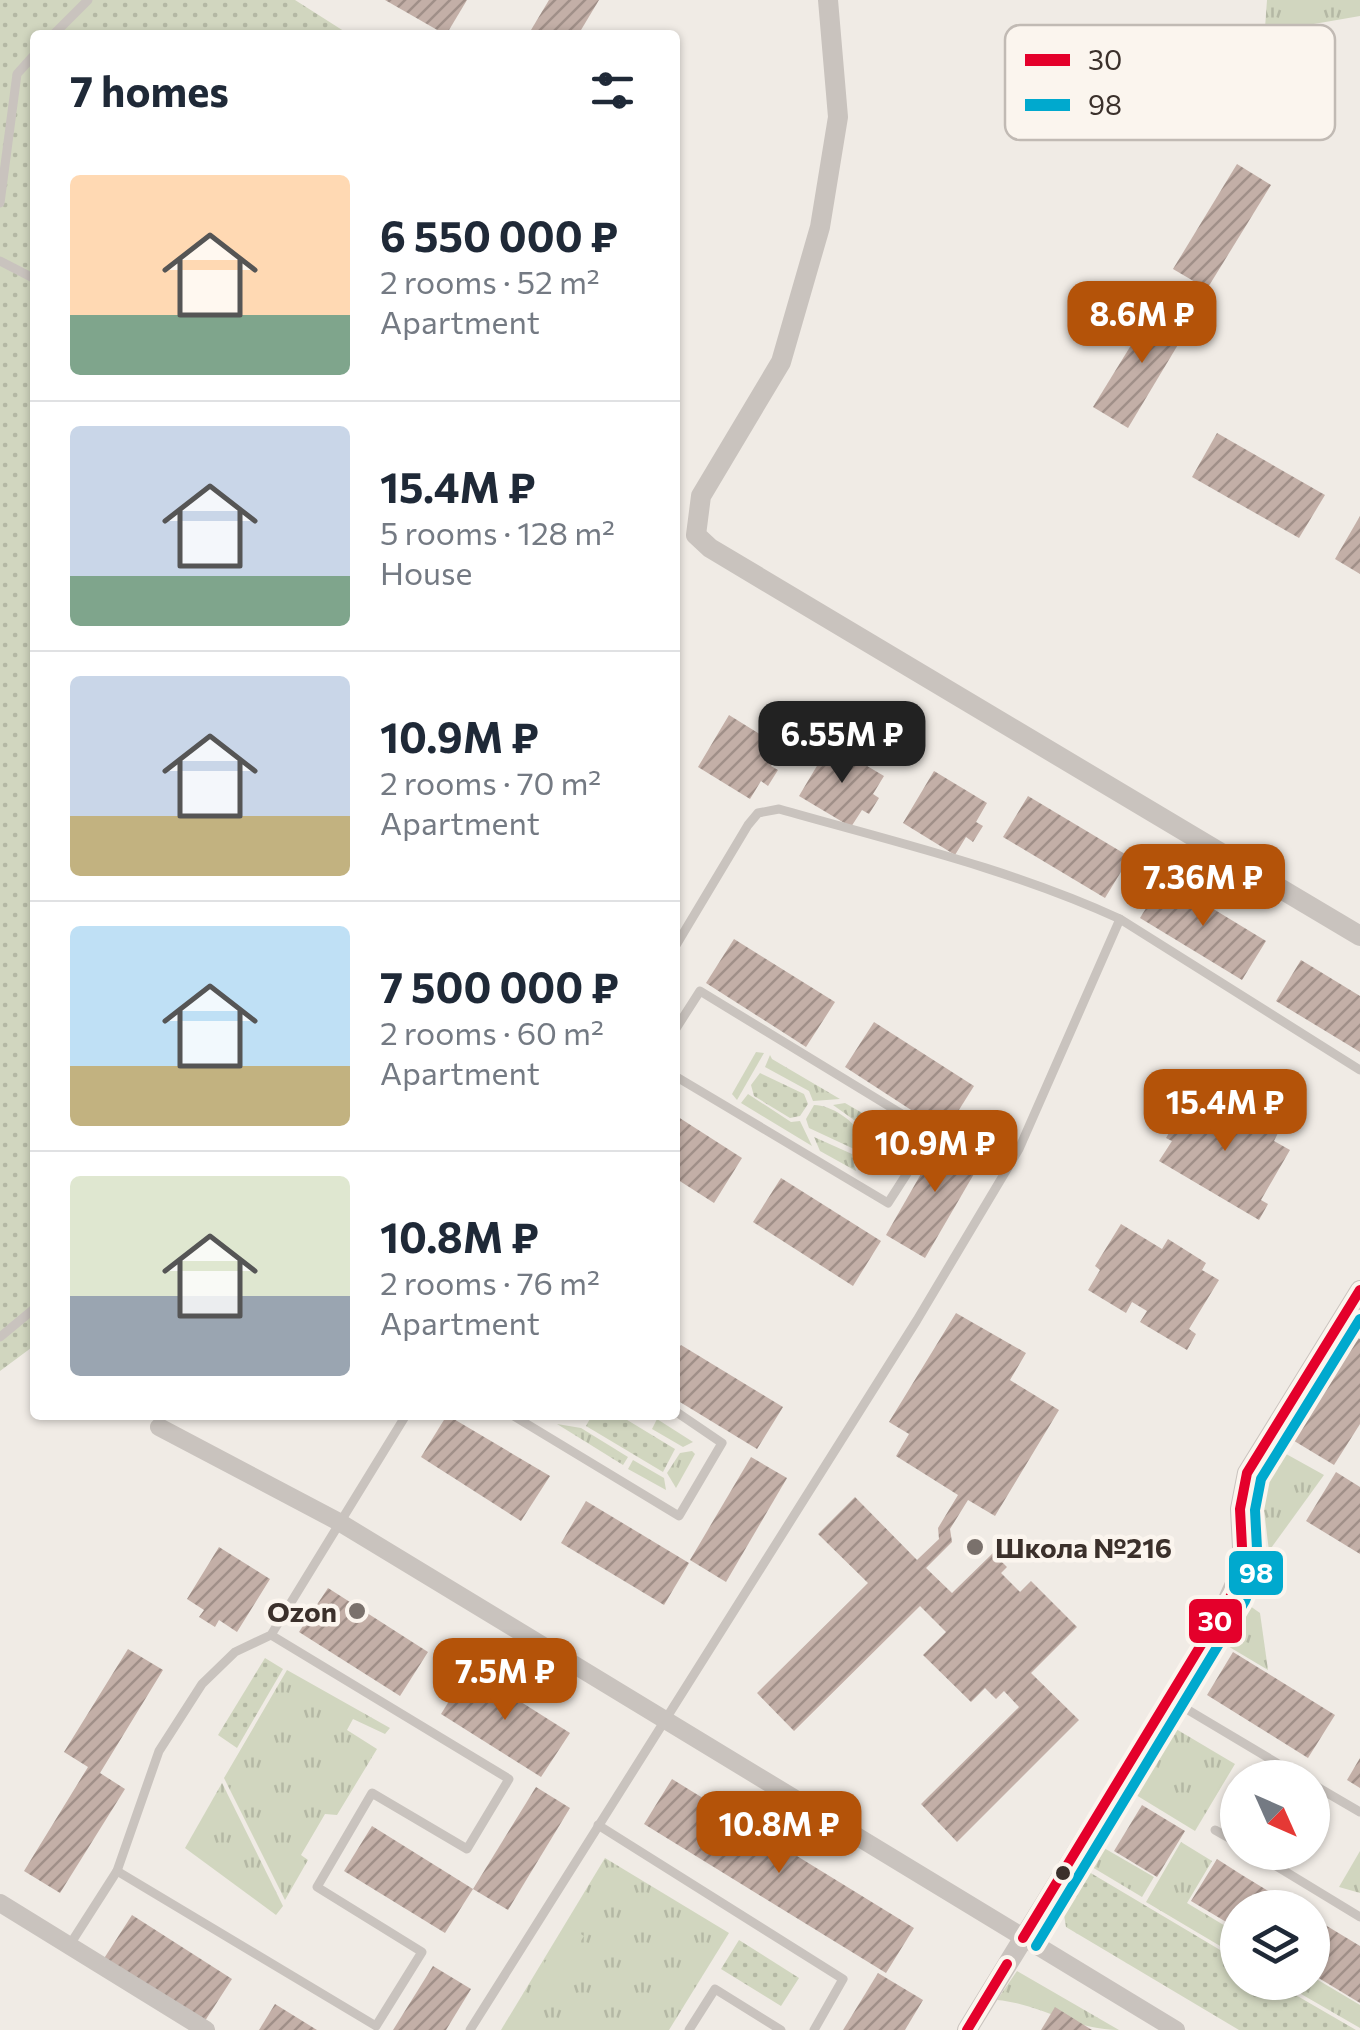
<!DOCTYPE html>
<meta charset="utf-8">
<style>
:root{--surface:#fff;--page:#f6f6f7;--text:#1f2937;--muted:#747a83;--line:#e0e1e3;--accent:#b45309}
body{margin:0;font-family:Commissioner,sans-serif;background:var(--page);color:var(--text);height:100vh;display:flex;flex-direction:column;font-size:38px;white-space:nowrap}
*{box-sizing:border-box;margin:0}
p{font-size:32px;color:var(--muted)}
.icon{flex:none;width:55px;height:55px;fill:none;stroke:currentColor;stroke-width:2;stroke-linecap:round;stroke-linejoin:round}
.map{position:relative;flex:1;overflow:hidden}
.drawer{position:absolute;left:30px;top:30px;width:650px;height:1390px;display:flex;flex-direction:column;background:var(--surface);border-radius:10px;box-shadow:0 2px 8px #0004}
.drawer>*{flex:none}
.needle{width:65px;rotate:135deg}
.controls{position:absolute;left:1220px;top:1760px;display:grid;gap:20px}
.controls a{display:grid;place-items:center;width:110px;height:110px;border-radius:50%;background:var(--surface);box-shadow:0 2px 8px #0004;font-size:50px}
.price{position:absolute;translate:-50% -85px;padding:0 22px;border-radius:20px;background:var(--accent);color:#fff;font-size:32px;line-height:65px;filter:drop-shadow(0 2px 5px #0008)}
.price::after{content:'';position:absolute;left:50%;top:60px;width:30px;height:22px;margin-left:-15px;background:inherit;clip-path:polygon(0 0,100% 0,50% 100%)}
.price.on{background:#222;color:#fff}
ul{padding:0;list-style:none}
li{display:flex;align-items:center;gap:30px;height:250px;padding:0 40px}
li+li{border-top:2px solid var(--line)}
li span{display:grid;place-items:center;flex:none;width:280px;height:200px;border-radius:10px;color:#555}
li>.icon{margin-inline-start:auto}
span .icon{width:120px;height:120px;fill:#fffc;stroke-width:1}
li b{font-size:42px}
h2{display:flex;justify-content:space-between;align-items:center;height:120px;padding:0 40px;font-size:42px}
.map>svg:first-child{display:block}
.grass{fill:url(#grass-tufts)}
.park{fill:url(#park-dots)}
.pitch{fill:#d1d6bf}
.building{fill:url(#building-hatch)}
.lines{fill:none;stroke-linecap:round;stroke-linejoin:round}
.service{stroke:#c9c3be;stroke-width:9}
.minor{stroke:#c9c3be;stroke-width:18}
.tertiary{stroke:#c9c3be;stroke-width:20}
.bus-1-casing{stroke:#fbf5ee;stroke-width:18}
.bus-2-casing{stroke:#fbf5ee;stroke-width:18}
.bus-1{stroke:#e4002b;stroke-width:10}
.bus-2{stroke:#00a9ce;stroke-width:10}
.poi-dot{fill:#7a716c;stroke:#fbf5ee;stroke-width:4}
.bus-dot{fill:#3b302b;stroke:#fbf5ee;stroke-width:4}
.labels{text-anchor:middle;dominant-baseline:central;stroke-width:9;stroke-linejoin:round;paint-order:stroke}
.poi-label{font-size:28px;font-weight:bold;fill:#3b302b;stroke:#fbf5ee;text-anchor:start}
.key{fill:#fbf5ee;stroke:#c1bab4;stroke-width:2.5}
.key-label{font-size:28px;fill:#3b302b}
.line-badge{stroke:#fbf5ee;stroke-width:4}
.badge-label{font-size:28px;text-anchor:middle;font-weight:bold;fill:#fff}
</style>
<div class="map">
<svg width="1360" height="2030" viewBox="0 0 1360 2030">
<defs>
<pattern id="grass-tufts" width="24" height="20" patternUnits="userSpaceOnUse" patternTransform="scale(2.5)"><rect width="24" height="20" fill="#d1d6bf"/><path d="M3 7l-1-3M5 7V3M7 7l1-3M15 17l-1-3M17 17v-4M19 17l1-3" fill="none" stroke="#b4b8a4"/></pattern>
<pattern id="park-dots" width="8" height="8" patternUnits="userSpaceOnUse" patternTransform="scale(2.5)"><rect width="8" height="8" fill="#d1d6bf"/><path d="M2 2h.1M6 6h.1" fill="none" stroke="#b4b8a4" stroke-width="1.8" stroke-linecap="round"/></pattern>
<pattern id="building-hatch" width="6" height="6" patternUnits="userSpaceOnUse" patternTransform="scale(2.5)"><rect width="6" height="6" fill="#c3afa7"/><path d="M-1 1l2-2M0 6l6-6M5 7l2-2" fill="none" stroke="#a08f88"/></pattern>
</defs>
<rect width="100%" height="100%" fill="#f0ebe5"/>
<g class="grass">
<path d="M1267,0h93v16l-52,9 -44,17z"/>
<path d="M756,1052l8,1 -27,47 -5,-6z"/>
<path d="M770,1055l2,4 68,40 -27,2 -4,-10 -44,-24z"/>
<path d="M748,1094l43,28 9,-1 12,25 -71,-43z"/>
<path d="M845,1103l38,22 -15,5 -35,-25z"/>
<path d="M814,1137l38,17 4,17 -36,-20z"/>
<path d="M657,1419l36,23 -10,5 -31,-18z"/>
<path d="M557,1424l24,4 47,29 -5,8z"/>
<path d="M1279,1450l45,25 -55,76 -8,-65z"/>
<path d="M692,1451l3,3 -19,34 -9,-15 13,-20z"/>
<path d="M633,1460l31,18 2,12 -38,-21z"/>
<path d="M1250,1606l10,7 8,57 -42,-25z"/>
<path d="M287,1670l103,58 -5,6 -32,-15 -6,11 30,19 -40,66 -12,-1 -24,41 7,5 -23,40 -61,-122z"/>
<path d="M1176,1729l59,35 -40,67 -59,-36z"/>
<path d="M222,1783l61,123 -7,9 -91,-67z"/>
<path d="M1181,1842l31,19 -25,42 50,30v23l-91,-54z"/>
<path d="M1104,1848l50,29 -12,20 -50,-30z"/>
<path d="M1360,1851v42l-21,-6z"/>
<path d="M605,1858l124,75 -60,97h-168z"/>
<path d="M1017,1971l102,59c-47,0 -78,-26 -122,-30z"/>
<path d="M1313,1977l47,28v23l-78,-45 30,-1z"/>
</g>
<g class="park">
<path d="M0,0h295l55,35h-315v1310l-35,26z"/>
<path d="M760,1073l44,21 4,10 -8,12 -10,2 -36,-22 -3,-11z"/>
<path d="M814,1105c17,0 41,16 47,31l-7,13 -45,-21 -3,-9z"/>
<path d="M592,1415h27l56,34 -12,23 -77,-46z"/>
<path d="M265,1658l18,11 -46,79 -19,-13z"/>
<path d="M1089,1872l148,88 1,22 37,1 81,47h-117l-173,-103 -2,-12z"/>
<path d="M739,1940l60,38 -18,28 -60,-37z"/>
</g>
<path class="pitch" d="M567,1926l17,10 -35,56 -16,-10z"/>
<g class="building">
<path d="M385,0h82l-21,35z"/>
<path d="M549,0h50l-21,35h-50z"/>
<path d="M1237,164l34,21 -64,104 -34,-20z"/>
<path d="M1157,303l34,20 -63,105 -35,-21z"/>
<path d="M1217,433l108,62 -26,43 -107,-61z"/>
<path d="M1360,516v58l-25,-15z"/>
<path d="M729,715l53,33 -11,18 7,4 -10,16 -7,-5 -11,18 -52,-32z"/>
<path d="M830,744l54,32 -11,18 6,4 -10,16 -7,-4 -11,17 -52,-31z"/>
<path d="M934,771l53,32 -11,19 7,4 -10,16 -7,-5 -11,18 -52,-32z"/>
<path d="M1028,796l102,61 -25,41 -102,-61z"/>
<path d="M1164,879l102,62 -24,39 -102,-62z"/>
<path d="M734,939l101,63 -29,45 -100,-64z"/>
<path d="M1301,960l59,36v56l-84,-51z"/>
<path d="M874,1022l100,64 -29,46 -100,-65z"/>
<path d="M1192,1094l43,25 5,-8 38,22 -4,8 16,9 -29,50 7,4 -9,16 -100,-59 13,-20 -6,-3z"/>
<path d="M675,1115l67,43 -28,45 -39,-25z"/>
<path d="M945,1132l40,23 -60,103 -39,-23z"/>
<path d="M781,1178l100,63 -28,45 -100,-64z"/>
<path d="M1121,1224l41,25 6,-10 38,24 -4,7 17,10 -30,49 7,5 -9,16 -47,-28 7,-11 -15,-9 -6,11 -38,-23 12,-20 -5,-4z"/>
<path d="M956,1313l70,40 -16,27 49,30 -64,106 -27,-16 -18,29 2,13 -26,26 26,25 41,-40 14,14 -6,6 19,19 11,-11 46,46 -46,46 48,47 -122,122 -36,-38 98,-97 -15,-16 -8,8 -11,-11 -14,14 -48,-47 23,-23 -26,-26 -126,125 -37,-38 111,-110 -50,-49 37,-37 62,63 22,-21 -1,-11 20,-33 -62,-39 13,-22 -20,-12z"/>
<path d="M1349,1332l11,7v85l-26,41 -48,-29z"/>
<path d="M681,1345l102,62 -26,42 -82,-50v-45z"/>
<path d="M447,1415l103,61 -29,45 -100,-64z"/>
<path d="M751,1457l36,21 -61,104 -36,-22z"/>
<path d="M1336,1472l24,15v67l-54,-33z"/>
<path d="M586,1501l103,62 -25,42 -103,-62z"/>
<path d="M219,1547l51,32 -33,53 -18,-12 -4,7 -16,-10 5,-7 -17,-11z"/>
<path d="M328,1588l100,64 -28,44 -101,-64z"/>
<path d="M128,1649l35,21 -63,103 25,16 -65,104 -36,-22 64,-104 -24,-15z"/>
<path d="M1233,1652l102,63 -27,43 -101,-63z"/>
<path d="M469,1669l101,64 -29,44 -100,-63z"/>
<path d="M1360,1758v30l-13,-8z"/>
<path d="M672,1779l242,149 -28,45 -242,-149z"/>
<path d="M536,1787l34,21 -62,102 -35,-21z"/>
<path d="M1142,1805l43,26 -28,46 -43,-26z"/>
<path d="M372,1826l101,63 -28,44 -101,-62z"/>
<path d="M1217,1859l25,16 54,33h-58v21l-47,-28z"/>
<path d="M132,1915l100,64 -29,45 -100,-64z"/>
<path d="M1312,1917l48,29v57l-48,-29z"/>
<path d="M433,1966l38,23 -25,41h-53z"/>
<path d="M878,1973l45,27 -18,30h-62z"/>
<path d="M275,2004l42,26h-58z"/>
<path d="M1055,2007l37,23h-51z"/>
</g>
<g class="lines">
<g class="service">
<path d="M53,35l35,-35"/>
<path d="M0,203l17,-129 18,-20"/>
<path d="M0,261l35,18"/>
<path d="M675,947l73,-122 10,-12 21,-4c116,33 232,60 341,110l240,151"/>
<path d="M675,1030l25,-39 233,142 -45,70 -213,-127"/>
<path d="M0,1337l35,-29"/>
<path d="M512,1415l167,101 43,-73 -47,-32"/>
<path d="M1173,1701l129,77"/>
<path d="M1312,1784l48,28"/>
<path d="M598,1825l245,154 -29,51"/>
<path d="M1215,1830l23,13"/>
<path d="M1253,1852l107,65"/>
<path d="M117,1871l259,155 46,-74 -105,-65 55,-94 95,56 42,-70 -238,-144"/>
<path d="M69,1946l48,-75 42,-120 43,-67 33,-32 36,-17 135,-220"/>
<path d="M470,2030l447,-710 102,-171 101,-230"/>
<path d="M689,2030l26,-41 66,41"/>
</g>
<g class="minor">
<path d="M159,1427l180,95 837,508"/>
<path d="M0,1903l206,127"/>
</g>
<g class="tertiary">
<path d="M828,0l10,117 -18,110 -39,135 -80,134 -5,39 14,13 650,388"/>
<path d="M967,2030l250,-406 26,-58 -3,-57 7,-36 113,-183"/>
</g>
<g class="bus-1-casing">
<g id="bus-1">
<path d="M1023,1938l209,-344 11,-28 -3,-57 7,-36 113,-183"/>
<path d="M967,2030l40,-66"/>
</g>
</g>
<g class="bus-2-casing">
<path id="bus-2" d="M1036,1946l209,-345 13,-33 -3,-58 6,-31 99,-160"/>
</g>
<use href="#bus-1" class="bus-1"/>
<use href="#bus-2" class="bus-2"/>
</g>
<g class="poi-dot">
<circle cx="975" cy="1547" r="10"/>
<circle cx="357" cy="1611" r="10"/>
</g>
<circle class="bus-dot" cx="1063" cy="1873" r="9"/>
<g class="labels">
<g class="poi-label">
<text x="995" y="1547">Школа №216</text>
<text x="337" y="1611" text-anchor="end">Ozon</text>
</g>
</g>
<rect x="1005" y="25" width="330" height="115" rx="15" class="key"/>
<rect x="1025" y="54" width="45" height="12" fill="#e4002b"/>
<rect x="1025" y="99" width="45" height="12" fill="#00a9ce"/>
<g class="key-label">
<text x="1088" y="70">30</text>
<text x="1088" y="115">98</text>
</g>
<g class="line-badge">
<rect x="1227" y="1549" width="58" height="48" rx="10" fill="#00a9ce"/>
<rect x="1187" y="1597" width="57" height="48" rx="10" fill="#e4002b"/>
</g>
<g class="badge-label">
<text x="1256" y="1583">98</text>
<text x="1215" y="1631">30</text>
</g>
</svg>
<div class="controls">
<a><svg class="needle" viewBox="-14 -14 28 28"><path d="M0-13l5 13h-10z" fill="#e53935"/><path d="M0 13l5-13h-10z" fill="#747a83"/></svg></a>
<a><svg class="icon" aria-label="layers" viewBox="0 0 24 24"><path d="M12 4l9 5-9 5-9-5zM3 14l9 5 9-5"/></svg></a>
</div>
<b class="price" style="left:1142px;top:366px">8.6M ₽</b>
<b class="price on" style="left:842px;top:786px">6.55M ₽</b>
<b class="price" style="left:1203px;top:929px">7.36M ₽</b>
<b class="price" style="left:1225px;top:1154px">15.4M ₽</b>
<b class="price" style="left:935px;top:1195px">10.9M ₽</b>
<b class="price" style="left:505px;top:1723px">7.5M ₽</b>
<b class="price" style="left:779px;top:1876px">10.8M ₽</b>
<section class="drawer">
<h2>7 homes<svg class="icon" aria-label="filters" viewBox="0 0 24 24"><path d="M4 7h16M4 17h16"/><circle cx="9" cy="7" r="2"/><circle cx="15" cy="17" r="2"/></svg></h2>
<ul>
<li><span style="background:linear-gradient(#ffd9b3 70%,#7fa58c 0)"><svg class="icon" aria-label="home" viewBox="0 0 24 24"><path d="M3 11l9-7 9 7M6 9v11h12V9"/></svg></span><div><b>6 550 000 ₽</b><p>2 rooms · 52 m²</p><p>Apartment</p></div></li>
<li><span style="background:linear-gradient(#c9d6e8 75%,#7fa58c 0)"><svg class="icon" aria-label="home" viewBox="0 0 24 24"><path d="M3 11l9-7 9 7M6 9v11h12V9"/></svg></span><div><b>15.4M ₽</b><p>5 rooms · 128 m²</p><p>House</p></div></li>
<li><span style="background:linear-gradient(#c9d6e8 70%,#c2b280 0)"><svg class="icon" aria-label="home" viewBox="0 0 24 24"><path d="M3 11l9-7 9 7M6 9v11h12V9"/></svg></span><div><b>10.9M ₽</b><p>2 rooms · 70 m²</p><p>Apartment</p></div></li>
<li><span style="background:linear-gradient(#bfe0f5 70%,#c2b280 0)"><svg class="icon" aria-label="home" viewBox="0 0 24 24"><path d="M3 11l9-7 9 7M6 9v11h12V9"/></svg></span><div><b>7 500 000 ₽</b><p>2 rooms · 60 m²</p><p>Apartment</p></div></li>
<li><span style="background:linear-gradient(#dfe7d0 60%,#9aa5b1 0)"><svg class="icon" aria-label="home" viewBox="0 0 24 24"><path d="M3 11l9-7 9 7M6 9v11h12V9"/></svg></span><div><b>10.8M ₽</b><p>2 rooms · 76 m²</p><p>Apartment</p></div></li>
</ul>
</section>
</div>
